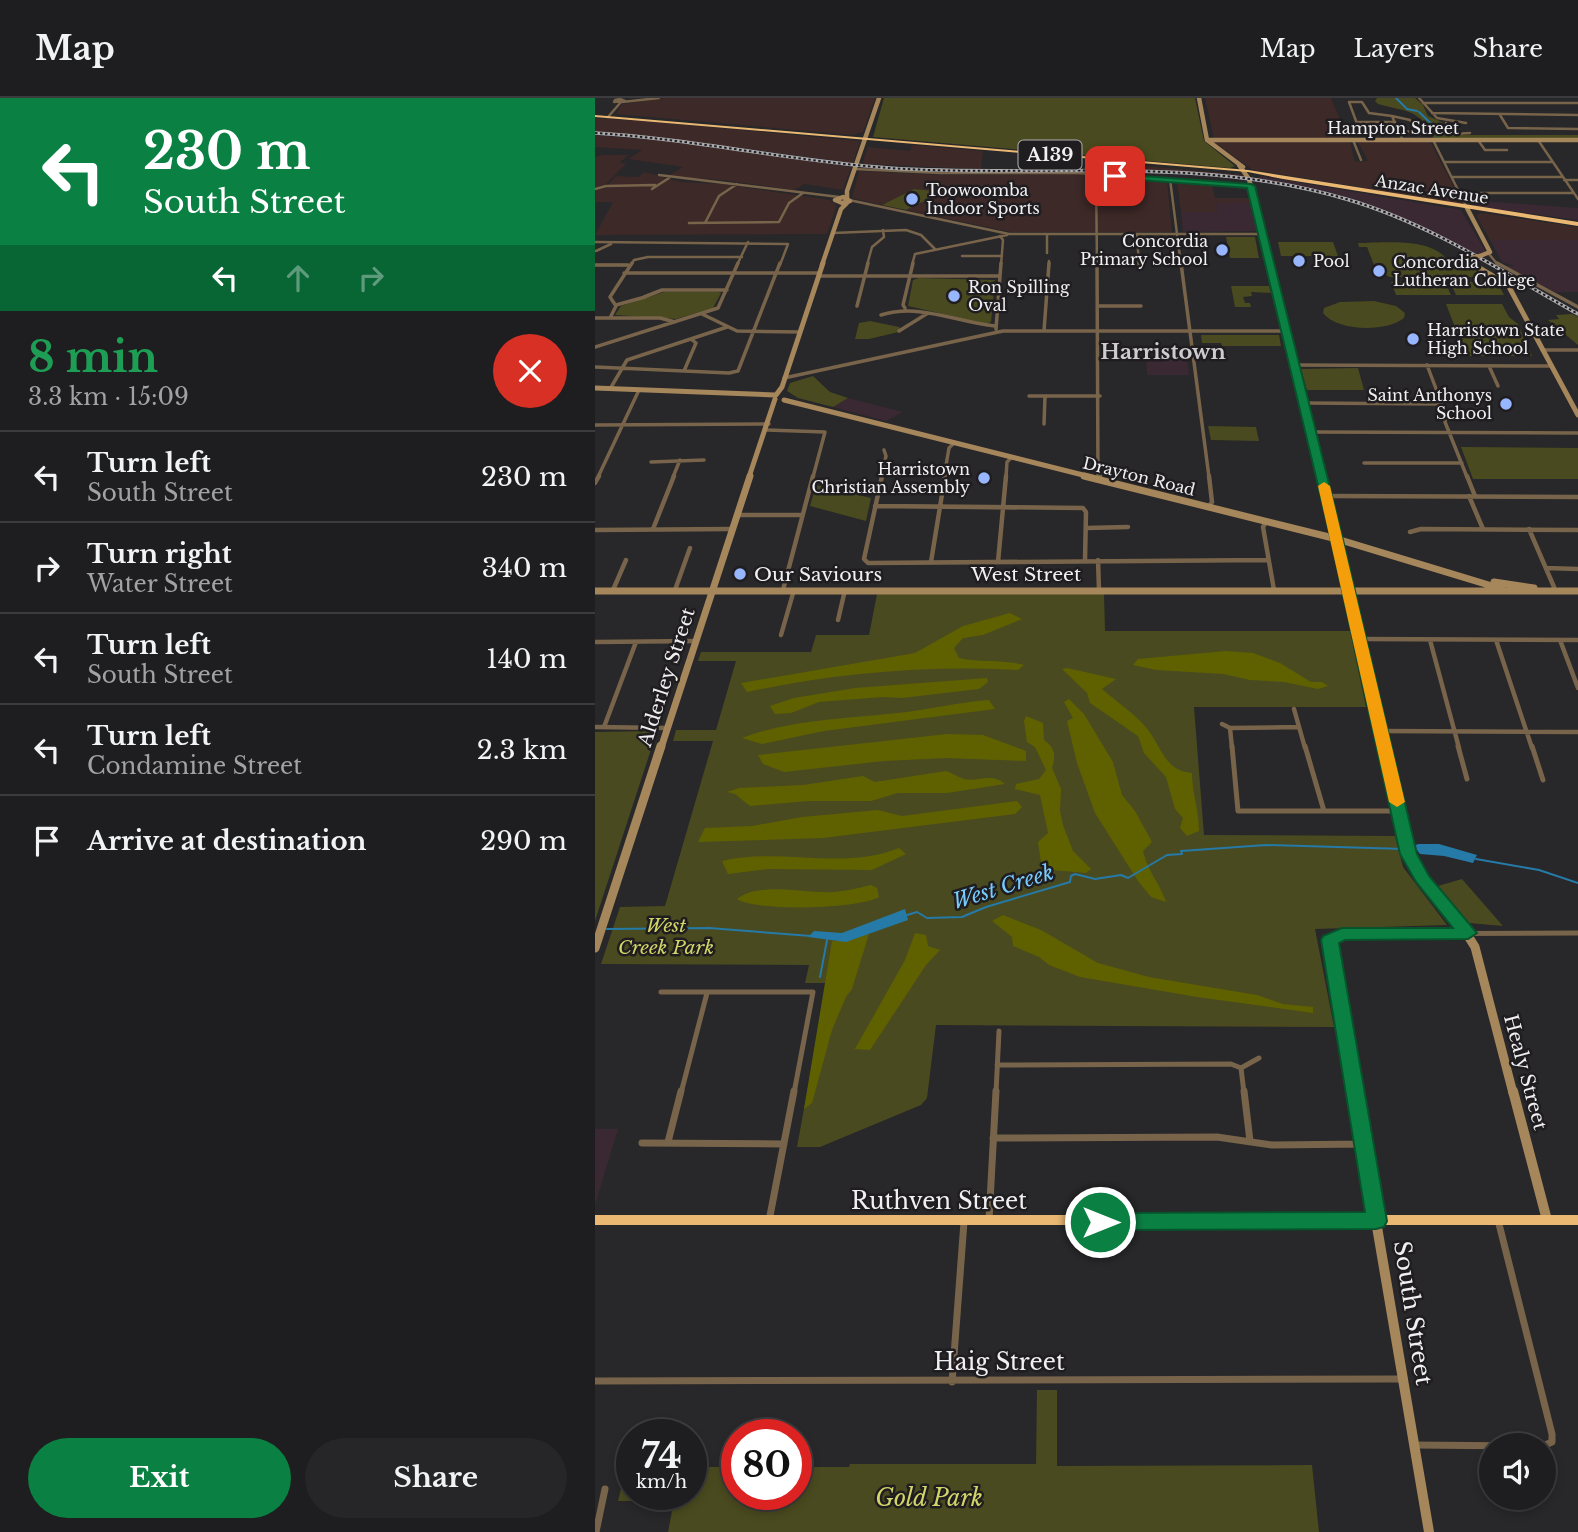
<!DOCTYPE html>
<meta charset="utf-8">
<style>
:root{--surface:#1e1d1f;--page:#262628;--text:#f1f3f6;--muted:#a1a2a4;--line:#3c3b3d;--accent:#0b8043}
body{margin:0;font-family:"Libre Baskerville",serif;background:var(--page);color:var(--text);height:100vh;display:flex;flex-direction:column;font-size:26px;white-space:nowrap}
*{box-sizing:border-box;margin:0}
p{font-size:23px;color:var(--muted)}
.icon{flex:none;width:38px;height:38px;fill:none;stroke:currentColor;stroke-width:2;stroke-linecap:round;stroke-linejoin:round}
.map{position:relative;flex:1;overflow:hidden}
.details{display:flex;flex-direction:column;background:var(--surface);width:595px}
.details>*{flex:none}
.hud{background:#0b8043;color:#fff;overflow:hidden}
.fabs{position:absolute;left:884px;top:1335px;display:grid;gap:14px}
.fabs a{display:grid;place-items:center;width:77px;height:77px;border-radius:50%;background:var(--surface);box-shadow:0 4px 10px #0003,0 0 0 2px var(--line);font-size:35px}
.speed{position:absolute;left:21px;top:1321px;display:flex;gap:14px;font-size:35px;font-weight:700;text-align:center}
.speed>*{display:grid;place-content:center;width:91px;height:91px;border-radius:50%;background:var(--surface);box-shadow:0 4px 10px #0003,0 0 0 2px var(--line);line-height:1}
.speed small{font-size:18px;font-weight:400}
.speed .limit{border:10px solid #d22;background:#fff;color:#111}
.pin{position:absolute;display:grid;place-items:center;width:60px;height:60px;color:#fff;margin:-30px;border-radius:14px;box-shadow:0 4px 10px #0006}
.me{position:absolute;width:77px;margin:-38px;rotate:90deg;stroke-linejoin:round;filter:drop-shadow(0 0 5px #0008)}
.turn{display:flex;align-items:center;gap:24px;height:147px;padding:0 28px;font-size:32px}
.turn .icon{width:91px;height:91px;stroke-width:2.5}
.turn b{display:block;font-size:49px;line-height:60px}
.lanes{display:flex;align-items:center;height:66px;padding:0 28px;background:#0003;justify-content:center;gap:35px;direction:ltr}
.lanes .off{opacity:.35}
.round{display:grid;place-items:center;flex:none;width:74px;height:74px;border-radius:37px;background:var(--page)}
.summary{display:flex;align-items:center;justify-content:space-between;height:119px;padding:0 28px}
h1{font-size:42px;font-weight:700;line-height:52px;color:#1e9e55}
.primary-button{display:flex;gap:14px;margin-top:auto;padding:14px 28px}
.primary-button a{flex:1;height:80px;border-radius:42px;background:var(--accent);color:#fff;font-size:28px;font-weight:700;line-height:80px;text-align:center}
.primary-button a+a{background:var(--page);color:var(--text)}
ul{padding:0;list-style:none}
li{display:flex;align-items:center;gap:21px;height:91px;padding:0 28px;border-top:2px solid var(--line)}
li div{flex:1}
li b{display:block;font-size:26px}
li em{font-style:normal}
header{display:flex;align-items:center;gap:42px;box-sizing:border-box;height:98px;padding:0 35px;background:var(--surface);border-bottom:2px solid var(--line)}
header strong{font-size:33px}
nav{display:flex;gap:38px;margin-inline-start:auto;font-size:24px}
main{display:flex;flex:1;min-height:0}
.map>svg:first-child{display:block}
</style>
<header>
<strong>Map</strong>
<nav><a>Map</a><a>Layers</a><a>Share</a></nav>
</header>
<main>
<section class="details">
<div class="hud">
<div class="turn"><svg class="icon" aria-label="left" viewBox="0 0 24 24"><path d="M17 20v-9H6M10 6l-5 5 5 5"/></svg><div><b>230 m</b>South Street</div></div>
<div class="lanes"><svg class="icon" aria-label="left" viewBox="0 0 24 24"><path d="M17 20v-9H6M10 6l-5 5 5 5"/></svg><svg class="icon off" aria-label="ahead" viewBox="0 0 24 24"><path d="M12 20V5M6 11l6-6 6 6"/></svg><svg class="icon off" aria-label="right" viewBox="0 0 24 24"><path d="M7 20v-9h11M14 6l5 5-5 5"/></svg></div>
</div>
<div class="summary"><div><h1>8 min</h1><p>3.3 km · 15:09</p></div><a class="round" style="background:#d93025;color:#fff"><svg class="icon" aria-label="close" viewBox="0 0 24 24"><path d="M6 6l12 12M18 6L6 18"/></svg></a></div>
<ul>
<li><svg class="icon" aria-label="left" viewBox="0 0 24 24"><path d="M17 20v-9H6M10 6l-5 5 5 5"/></svg><div><b>Turn left</b><p>South Street</p></div><em>230 m</em></li>
<li><svg class="icon" aria-label="right" viewBox="0 0 24 24"><path d="M7 20v-9h11M14 6l5 5-5 5"/></svg><div><b>Turn right</b><p>Water Street</p></div><em>340 m</em></li>
<li><svg class="icon" aria-label="left" viewBox="0 0 24 24"><path d="M17 20v-9H6M10 6l-5 5 5 5"/></svg><div><b>Turn left</b><p>South Street</p></div><em>140 m</em></li>
<li><svg class="icon" aria-label="left" viewBox="0 0 24 24"><path d="M17 20v-9H6M10 6l-5 5 5 5"/></svg><div><b>Turn left</b><p>Condamine Street</p></div><em>2.3 km</em></li>
<li><svg class="icon" aria-label="arrive" viewBox="0 0 24 24"><path d="M6 21V4h12l-3 4 3 4H6"/></svg><div><b>Arrive at destination</b></div><em>290 m</em></li>
</ul>
<div class="primary-button"><a>Exit</a><a>Share</a></div>
</section>
<div class="map">
<svg width="983" height="1434" viewBox="0 0 983 1434">
<rect width="100%" height="100%" fill="#282729"/>
<!-- commercial -->
<path fill="#3a2933" d="M666 78 866 112 891 154 879 156 793 113 744 97 660 81Z
M875 102 983 110V122L880 108Z
M621 105H656L663 133 588 134 586 114H622Z
M895 142H983V194H960L911 168H920L907 164Z
M551 259H592L594 277H552Z
M253 300 308 314 291 323 238 309Z
M0 1031H23L0 1107Z"/>
<!-- industrial -->
<path fill="#3d2928" d="M71 0H280L268 34 258 37 21 16 27 6Z
M610 0H736L753 41H619Z
M0 20 49 23 265 43 258 65 68 40 0 34Z
M0 37 71 43 256 69 248 92 209 86 199 92 127 82 73 78 88 69 33 61 47 52 0 49Z
M619 44H755L760 63 764 64 773 63 763 44H835L868 106 658 72Z
M317 47 388 53 386 71 267 66 273 49 315 53Z
M8 57H34L25 64 31 66 10 87 0 89V59Z
M506 64 649 77 650 79 505 69Z
M264 73 346 77 488 76 506 80 572 82 577 134H416L311 112 346 95 319 91 287 107 257 100Z
M49 74 86 84 127 86 235 102 242 107 232 136 0 137 18 104H0L1 92 10 90 21 78 44 79Z
M585 83 617 86 620 100H655L656 105H621L622 114H586L582 84Z
M887 115 983 129V142H895L881 117Z"/>
<!-- green -->
<path fill="#494a1f" d="M289 0H600L609 43 640 68 635 70 278 39Z
M782 0H820L828 7 833 18 847 24 849 32 856 37H983V41H839C823 10 815 15 783 6L780 3Z
M319 91 348 94 311 112 287 107Z
M631 139H660L664 160H635Z
M683 144H738L743 158H686Z
M763 145C788 145 843 138 855 167H871L893 179H795L781 172 772 149H764Z
M324 180 400 182 396 224 391 226 313 208 318 182Z
M796 184H850L856 197H801Z
M855 184H902L909 197H861Z
M636 188H674L676 195 656 194 657 198 648 199 650 205H655L656 209H640Z
M69 194H124L126 195 118 210 81 221 20 217 26 208Z
M779 203 801 208 810 215 809 220C792 234 743 234 728 215L729 210 745 204Z
M851 206H907L914 219 923 226 937 258H871Z
M977 216 983 219V247L953 222 964 221 961 217Z
M275 223 304 229 308 233 274 241H260L264 225Z
M606 237H684L686 248H627L626 245H607Z
M763 270 769 292H712L706 271Z
M218 278 235 294 253 300 238 309 203 300 192 293 195 285Z
M613 328 661 329 664 343 616 342Z
M866 349 983 350V381H878Z
M221 387 276 400 271 423 215 408Z
M282 496H509L510 533H755L771 609H599L609 737 800 738 808 769 852 827 720 831 739 929 341 927 332 1000 326 1007 225 1049H202L232 885H210L214 867 6 866 25 809 70 808 118 643H78L81 632H121L141 563H103L106 554H216L221 537H274Z
M62 633 0 823V634Z
M867 781 908 828 874 825 843 788Z
M442 1292H462V1368L717 1367 724 1434H73L79 1403H23L31 1369H37V1396H96V1369H142V1396H201V1369H254L255 1366H441Z"/>
<!-- forest -->
<path fill="#5f6100" d="M415 515 427 521 388 537 368 540 359 550 364 560C386 565 407 561 429 567L423 572C331 567 242 575 152 594L146 585 320 555 368 528Z
M631 553 658 555 685 565 716 584H727L733 588 723 591 689 584 655 582 628 576 561 572 538 567 543 561Z
M472 570 521 581 507 591C521 603 537 614 549 627 566 645 568 673 597 675 597 695 604 712 604 733L592 738 585 730 588 720 580 711 571 679 549 655 543 638 495 605 492 595 467 571Z
M392 580 393 584 384 591 307 600 288 599 224 604 196 615 180 616 175 608 199 600 260 590Z
M474 601 489 616 518 664 527 697 540 713 557 744 548 753C552 772 565 786 571 804L556 799 543 783 500 715 482 665 472 623 478 620 469 604Z
M394 602 400 611 229 633 167 646 147 640C197 621 250 621 302 615 333 612 363 604 394 602Z
M431 618 448 625 449 642C460 650 461 657 457 670L466 691 465 713 468 727 478 753 496 771 491 775 447 771 443 744 453 735 445 697 420 691 421 686 444 681 451 672 440 649 432 644 429 623Z
M352 636 388 637 431 653V663L352 660 289 663 189 674 168 666 163 657Z
M351 673C357 675 363 679 369 681 383 684 397 674 410 686L352 695H303L276 703H214L155 708 140 696 132 694 144 690 208 687 268 678 280 684Z
M422 703 427 709 420 716 228 740 103 744 110 730 157 728 207 719 283 712 307 718Z
M304 750 311 756 277 772 174 771 133 776 127 763C183 749 248 773 304 750Z
M276 787 282 790 284 799C263 811 162 814 142 801 165 783 210 796 238 794 251 793 264 790 276 787Z
M408 817 446 832 503 865 554 879 662 897 688 906 718 909V915L602 899 485 879 454 867 444 859 418 848 417 839 397 823Z
M320 835 331 837 333 848 345 852 331 867 275 952 260 951 310 862Z
M274 836 257 891 251 899 237 932 217 1005 209 1011 237 843H251Z"/>
<!-- water -->
<path fill="#257aa7" d="M823 746H844L882 757 878 765 849 758 825 756 819 748Z
M310 811 313 822 251 844 213 839 219 833 247 835Z"/>
<g fill="none" stroke-linecap="round" stroke-linejoin="round">
<!-- stream -->
<path stroke="#257aa7" stroke-width="2" d="M801 0 812 11 822 13
M824 14 846 35 844 38
M881 761 944 772 983 785
M312 817 322 814 332 820 367 819 391 809 475 784 476 778 480 776 500 781 526 777 533 780 572 757 587 756 586 753 671 747 810 751
M12 831 114 830 216 838
M225 879 232 842"/>
<!-- street-far4 -->
<path stroke="#78644a" stroke-width="2.5" d="M824 0 842 20 871 25
M25 1 30 3 19 4 20 2Z
M27 4 64 0
M754 4H767L774 15 797 18 803 32 764 31Z
M828 5H983
M837 15 983 17
M905 17 913 30 983 31
M797 18 815 22 821 33 805 34
M13 19 26 4
M762 24H800
M851 25 852 33 858 36 875 35
M803 32 808 42
M758 42 766 62
M838 42 872 110
M883 42 890 52H912
M943 42 983 101
M849 64H957
M260 71 345 75H483L656 88
M64 77 244 99
M501 77 502 167
M858 79H967
M575 81 586 167
M969 82H983
M0 91 11 88 60 87
M57 91 74 80
M866 95H979
M254 102 414 136H667
M94 125 184 124 194 105 208 95
M110 125 124 98 142 86
M238 135 311 132 326 137 340 151
M452 136V155
M542 136 544 167
M405 138 408 142 406 167
M0 144 193 146 185 167
M1 153 16 146
M894 156 903 167
M367 158H407
M0 167H33
M36 167 39 162 53 159H147
M142 167 153 144
M272 167 277 149 289 139 288 132
M317 167 320 156 412 137
M454 167V163"/>
<!-- street-far3 -->
<path stroke="#78644a" stroke-width="3.5" d="M502 165 503 379
M544 165V169
M586 165 614 379
M902 165 983 209
M0 167H33
M29 175H225
M224 178H405
M49 199 67 192H132
M21 207 50 199
M262 208 273 165
M503 208H546
M310 210 308 207 318 165
M107 216 142 233 205 234
M286 217C325 205 361 224 400 228
M0 220H65L80 224
M15 220 21 208 15 199 37 165
M401 231 406 165
M304 233 333 215
M449 233 454 165
M0 249 123 210 143 165
M947 252H983
M699 267 956 268
M832 267 851 317 850 324 872 379
M894 268 903 288
M0 269 134 275 143 273 185 165
M89 273 101 245 96 241
M189 280 408 233H691
M15 291 32 262 132 229
M434 298H505
M709 305 847 306
M449 326 450 298
M0 327 174 326
M172 332 230 334 218 379
M716 334 983 335
M56 364 109 362
M769 365H867
M3 379 44 292
M78 379 85 362
M286 379 291 358 289 352
M349 379 354 350 359 345
M411 379 412 364 416 360"/>
<!-- street-far2 -->
<path stroke="#78644a" stroke-width="4.5" d="M287 378 269 461 273 465 673 462
M872 378 880 398
M501 382 505 378
M0 385 4 378
M731 398 983 399
M874 398 888 431
M280 408 488 410 491 414 490 462
M613 410 617 404 614 378
M143 417H207
M671 424 668 429 679 492
M491 430 533 429
M58 431 79 378
M934 431 959 489
M0 432 138 431
M815 434 826 431 983 432
M503 462 504 492
M336 464 350 378
M403 464 411 378
M951 470 983 471
M18 492 31 462
M80 492 95 450
M188 492 218 378
M243 522 250 492
M186 537 199 492
M765 541 983 542
M835 542 864 650
M901 542 937 650
M965 542 983 590
M0 544 101 543
M699 611 710 650
M627 626 635 630 704 629
M0 629 72 630
M9 629 41 544
M635 630 637 650
M786 633 983 634"/>
<!-- street-far1 -->
<path stroke="#78644a" stroke-width="5" d="M637 648 643 713H804
M710 648 729 713
M863 648 872 681
M937 648 948 682
M66 894H218L199 995
M402 967 636 966 646 970 664 960
M646 970 649 995
M86 995 112 895
M401 995 404 933
M760 995 734 842 752 836 983 835"/>
<!-- street -->
<path stroke="#78644a" stroke-width="7" d="M649 993 655 1043
M759 993 781 1123
M398 1040 622 1039 677 1047 769 1046
M73 1044 86 993
M47 1045 189 1046
M394 1122 401 993
M903 1122 957 1336V1344L948 1348
M174 1123 199 993
M0 1283 808 1281
M357 1284 369 1124
M820 1347 929 1348
M1 1434 10 1391"/>
<!-- secondary-far4 -->
<path stroke="#a6865b" stroke-width="4.5" d="M604 0 612 42 648 69
M612 42H983
M644 67 654 81 675 167
M248 99 255 103 247 105 240 102Z
M252 101V93L284 0
M872 110 895 154 885 158
M875 160 872 163 879 167
M227 167 246 111 252 105"/>
<!-- secondary-far3 -->
<path stroke="#a6865b" stroke-width="5" d="M675 165 727 379
M876 165 913 187 983 317
M0 290 180 297
M181 297 187 289 228 165
M189 302 496 379
M154 379 180 301"/>
<!-- secondary-far2 -->
<path stroke="#a6865b" stroke-width="7" d="M489 378 742 441 907 491
M726 378 790 650
M899 484 939 490
M0 493H983
M66 650 155 378"/>
<!-- secondary-far1 -->
<path stroke="#a6865b" stroke-width="9" d="M789 648 819 769 865 825 880 849 918 995
M0 850 66 648"/>
<!-- secondary -->
<path stroke="#a6865b" stroke-width="10" d="M918 993 952 1122
M781 1123 834 1434"/>
<!-- highway -->
<path fill="#eab872" fill-rule="evenodd" d="M0 17 653 72 983 124V128L688 81 653 74 0 19Z
M0 1117H983V1127H0Z"/>
<defs>
<path id="rail" d="M0 35C99 41 195 63 294 70 446 80 603 57 751 101 834 125 908 174 983 216"/>
</defs>
<!-- rail casing -->
<use href="#rail" stroke="#acabad" stroke-width="3.5"/>
<!-- rail -->
<use href="#rail" stroke="#1f1d20" stroke-width="2" stroke-dasharray="2.5" stroke-linecap="butt"/>
<!-- secondary-bridge -->
<path stroke="#a6865b" stroke-width="4.5" d="M875 160 885 158"/>
</g>
<!-- route -->
<path fill="#0b8043" stroke="#07532c" stroke-width="2" d="M520 76 656 86 660 88 748 442 822 756 834 778 882 835 873 841 750 842 744 845 792 1123 789 1129 781 1131 505 1132 497 1130 494 1124 497 1118 505 1115 770 1114 726 842 728 838 747 830H858L821 784 805 756 736 442 652 90 517 80Z"/>
<!-- slow -->
<path fill="#f59e0b" d="M729 384 735 388 810 704 802 709 794 704 723 388Z"/>
<!-- markers -->
<g fill="#97b6fd" stroke="#1f1d20" stroke-width="2.5">
<circle cx="317" cy="101" r="7"/>
<circle cx="627" cy="152" r="7"/>
<circle cx="704" cy="163" r="7"/>
<circle cx="784" cy="173" r="7"/>
<circle cx="359" cy="198" r="7"/>
<circle cx="818" cy="241" r="7"/>
<circle cx="911" cy="306" r="7"/>
<circle cx="389" cy="380" r="7"/>
<circle cx="145" cy="476" r="7"/>
</g>
<g text-anchor="middle" stroke-width="5" stroke-linejoin="round" paint-order="stroke">
<!-- far-street labels -->
<g font-size="16" fill="#f0eff1" stroke="#1f1d20">
<text x="798" y="36">Hampton Street</text>
<text transform="translate(837 91) rotate(9)" y="6">Anzac Avenue</text>
<text transform="translate(544 378) rotate(14)" y="6">Drayton Road</text>
</g>
<!-- far-poi labels -->
<g font-size="16" fill="#f0eff1" stroke="#1f1d20" text-anchor="start">
<text x="331" y="98">Toowoomba<tspan x="331" dy="18">Indoor Sports</tspan></text>
<text x="613" y="149" text-anchor="end">Concordia<tspan x="613" dy="18">Primary School</tspan></text>
<text x="718" y="169">Pool</text>
<text x="798" y="170">Concordia<tspan x="798" dy="18">Lutheran College</tspan></text>
<text x="373" y="195">Ron Spilling<tspan x="373" dy="18">Oval</tspan></text>
<text x="832" y="238">Harristown State<tspan x="832" dy="18">High School</tspan></text>
<text x="897" y="303" text-anchor="end">Saint Anthonys<tspan x="897" dy="18">School</tspan></text>
<text x="375" y="377" text-anchor="end">Harristown<tspan x="375" dy="18">Christian Assembly</tspan></text>
</g>
<!-- shield labels -->
<rect fill="#1f1d20" stroke="#b1b0b2" stroke-width="2" x="423.5" y="42.5" width="63" height="29" rx="5"/>
<g font-size="18" font-weight="bold" fill="#f0eff1">
<text x="455" y="63">A139</text>
</g>
<!-- poi labels -->
<g font-size="19" fill="#f0eff1" stroke="#1f1d20" text-anchor="start">
<text x="159" y="483">Our Saviours</text>
</g>
<!-- street labels -->
<g font-size="19" fill="#f0eff1" stroke="#1f1d20">
<text x="431" y="483">West Street</text>
<text transform="translate(71 579) rotate(-72)" y="7">Alderley Street</text>
<text transform="translate(931 974) rotate(75)" y="7">Healy Street</text>
</g>
<!-- park labels -->
<g font-size="19" font-style="italic" fill="#d3d667" stroke="#1f1d20">
<text x="71" y="834">West<tspan x="71" dy="22">Creek Park</tspan></text>
</g>
<!-- far-district labels -->
<g font-size="21" font-weight="bold" fill="#cfccd0" stroke="#1f1d20">
<text x="568" y="261">Harristown</text>
</g>
<!-- water labels -->
<g font-size="21" font-style="italic" fill="#79ccfe" stroke="#1f1d20">
<text transform="translate(408 789) rotate(-17)" y="7">West Creek</text>
</g>
<!-- near-street labels -->
<g font-size="23" fill="#f0eff1" stroke="#1f1d20">
<text x="344" y="1111">Ruthven Street</text>
<text transform="translate(818 1215) rotate(81)" y="8">South Street</text>
<text x="404" y="1272">Haig Street</text>
</g>
<!-- near-park labels -->
<g font-size="23" font-style="italic" fill="#d3d667" stroke="#1f1d20">
<text x="334" y="1408">Gold Park</text>
</g>
</g>
</svg>
<div class="fabs">
<a><svg class="icon" aria-label="sound" viewBox="0 0 24 24"><path d="M4 9h4l5-4v14l-5-4H4zM17 9q2 3 0 6"/></svg></a>
</div>
<div class="speed"><div>74<small>km/h</small></div><div class="limit">80</div></div>
<div class="pin" style="left:520px;top:78px;background:#d93025"><svg class="icon" aria-label="arrive" viewBox="0 0 24 24"><path d="M6 21V4h12l-3 4 3 4H6"/></svg></div>
<svg class="me" style="left:505px;top:1124px" viewBox="-20 -20 40 40"><circle r="17" fill="#0b8043" stroke="#fff" stroke-width="3"/><path d="M0-11L8 9 0 5-8 9z" fill="#fff"/></svg>
</div>
</main>
